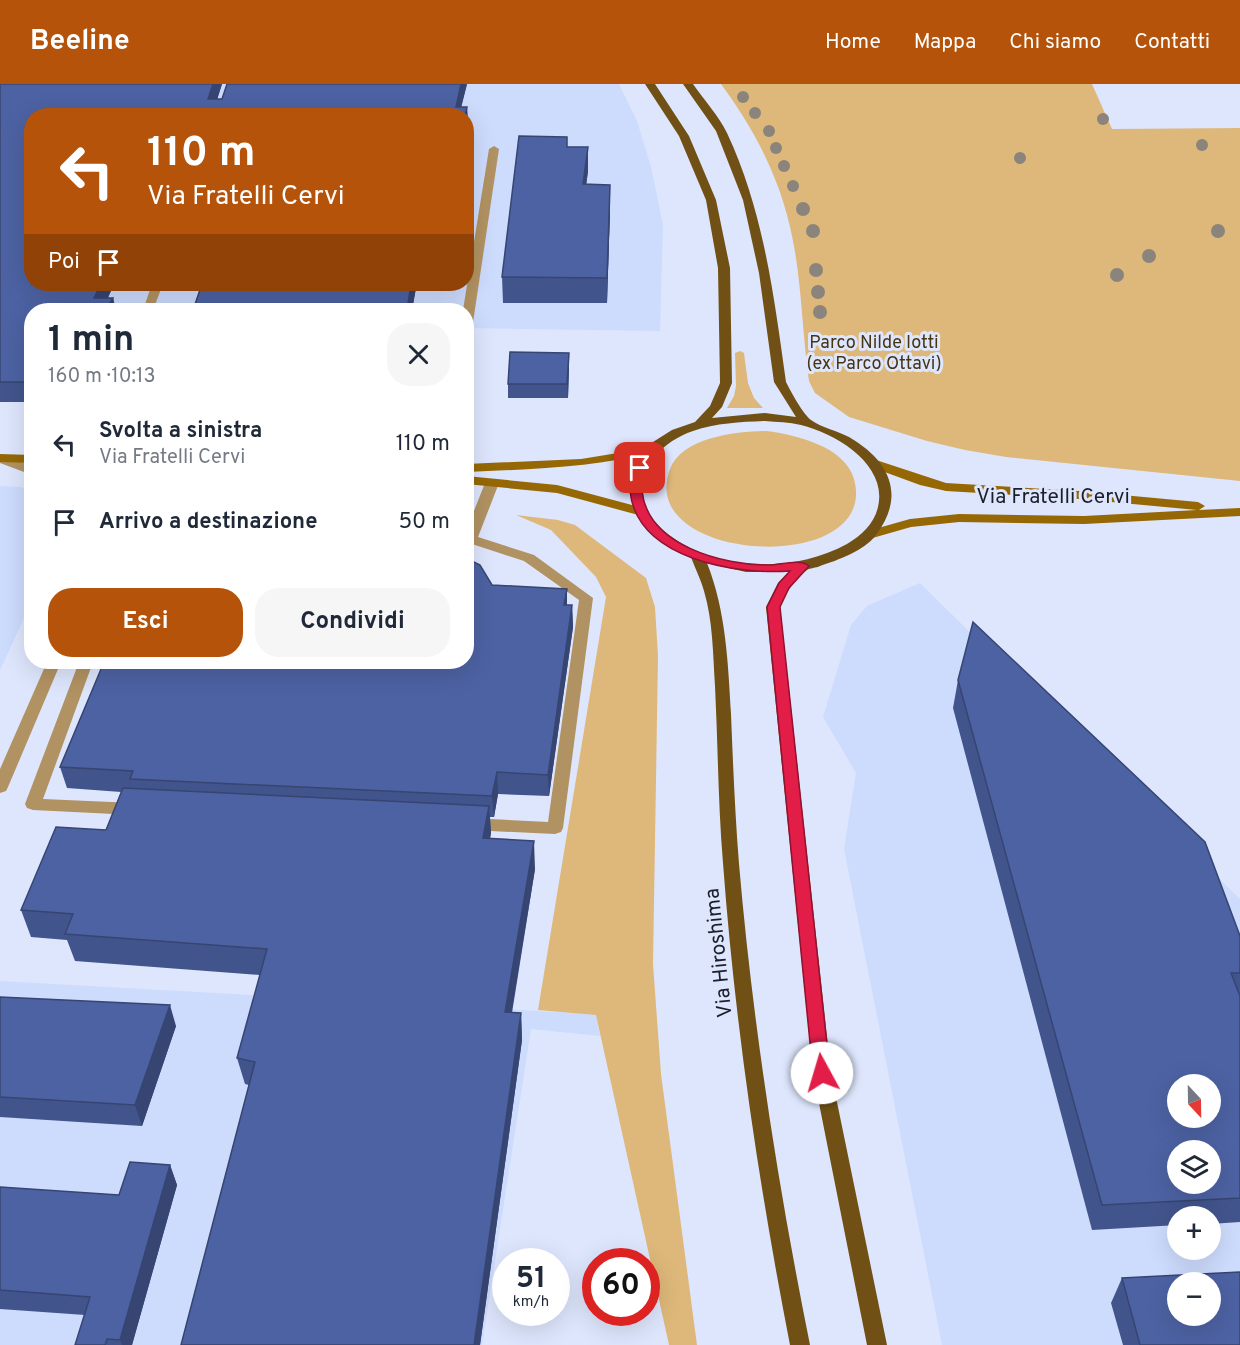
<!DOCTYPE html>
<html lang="it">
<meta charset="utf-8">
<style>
:root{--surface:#fff;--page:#f6f6f7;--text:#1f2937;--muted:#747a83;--accent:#b45309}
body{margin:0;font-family:Overpass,sans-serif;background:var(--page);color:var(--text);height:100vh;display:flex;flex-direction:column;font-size:22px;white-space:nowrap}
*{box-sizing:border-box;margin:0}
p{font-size:20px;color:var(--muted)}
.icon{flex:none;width:33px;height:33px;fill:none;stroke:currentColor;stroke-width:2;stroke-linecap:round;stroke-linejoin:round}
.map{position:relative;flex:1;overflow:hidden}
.sheet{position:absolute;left:24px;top:219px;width:450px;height:366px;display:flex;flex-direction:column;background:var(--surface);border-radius:24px;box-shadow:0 6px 24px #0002}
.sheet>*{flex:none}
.guide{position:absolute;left:24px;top:24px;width:450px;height:183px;border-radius:24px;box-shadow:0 6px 24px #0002;background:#b45309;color:#fff;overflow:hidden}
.needle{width:39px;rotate:158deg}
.controls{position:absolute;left:1167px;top:990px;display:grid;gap:12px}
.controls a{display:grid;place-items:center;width:54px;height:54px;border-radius:50%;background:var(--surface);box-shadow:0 6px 24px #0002;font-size:30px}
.speed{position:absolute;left:492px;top:1164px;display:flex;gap:12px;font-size:30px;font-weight:700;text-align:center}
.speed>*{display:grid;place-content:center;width:78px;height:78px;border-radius:50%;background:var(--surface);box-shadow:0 6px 24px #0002;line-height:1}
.speed small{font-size:15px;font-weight:400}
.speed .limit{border:9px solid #d22;background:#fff;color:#111}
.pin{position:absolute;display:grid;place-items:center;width:51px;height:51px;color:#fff;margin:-26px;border-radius:12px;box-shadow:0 3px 9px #0006}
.me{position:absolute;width:66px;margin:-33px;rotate:354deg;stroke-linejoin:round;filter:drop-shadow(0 0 4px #0008)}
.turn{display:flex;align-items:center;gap:21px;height:126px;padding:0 24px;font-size:27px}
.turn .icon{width:78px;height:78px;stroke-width:2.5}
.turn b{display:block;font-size:42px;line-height:51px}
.then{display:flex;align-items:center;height:57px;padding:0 24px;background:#0003;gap:12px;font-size:22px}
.round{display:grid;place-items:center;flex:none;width:63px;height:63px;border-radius:24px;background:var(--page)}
.overview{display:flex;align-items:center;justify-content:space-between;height:102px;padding:0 24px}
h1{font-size:36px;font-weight:700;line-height:45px}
.button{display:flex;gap:12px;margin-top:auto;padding:12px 24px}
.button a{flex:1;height:69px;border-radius:24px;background:var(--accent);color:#fff;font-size:24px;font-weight:700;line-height:69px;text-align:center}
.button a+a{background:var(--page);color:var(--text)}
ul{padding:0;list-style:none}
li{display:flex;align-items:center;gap:18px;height:78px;padding:0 24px}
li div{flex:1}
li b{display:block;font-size:22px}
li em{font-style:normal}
header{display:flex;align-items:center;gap:36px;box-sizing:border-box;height:84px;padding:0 30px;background:var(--accent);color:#fff}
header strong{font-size:28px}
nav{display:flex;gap:33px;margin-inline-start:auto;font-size:21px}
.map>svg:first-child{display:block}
</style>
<header>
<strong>Beeline</strong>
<nav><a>Home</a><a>Mappa</a><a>Chi siamo</a><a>Contatti</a></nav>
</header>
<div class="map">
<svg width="1240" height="1261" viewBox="0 0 1240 1261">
<rect width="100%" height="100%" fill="#dee6fd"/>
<!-- built -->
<path fill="#cddbfd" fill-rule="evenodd" d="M0 0H619L637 37 651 83 663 141 660 247 467 244 466 226H148V223L0 221ZM32 32H466V200H32Z
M0 402 21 403 31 408V519L0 586Z
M920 499 1240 815V1261H942L844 765 856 689 823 633 851 541 867 522ZM1178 1000H1210V1034H1178ZM1178 1066H1210V1100H1178ZM1178 1132H1210V1166H1178ZM1178 1198H1210V1232H1178Z
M0 897 596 930 600 952 531 945 482 1261H0Z"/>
<!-- green -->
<path fill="#deb87a" d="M721 0H1092L1112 45 1240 44V397L1006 373 965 366 927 357 849 333 815 309 809 297C802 249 802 199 792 152 781 96 755 46 721 0Z
M740 267 744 269 748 299 754 314 763 324H727L734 312 736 302 735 269Z
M767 347C795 351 845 362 854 395 881 493 634 480 670 385 682 353 738 347 767 347Z
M516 431 558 436 575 441 646 494 655 523 658 572 653 880 661 990 697 1261H669L596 931 538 926 606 513 596 493 551 446Z"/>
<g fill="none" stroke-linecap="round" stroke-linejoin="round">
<!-- service -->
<path fill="#b19262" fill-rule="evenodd" d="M492 395 499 399 478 453 534 471 593 514 563 744 561 748 555 750 470 746 464 744 462 740 464 736 470 734 548 738 579 516 524 477 466 458V447L485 399Z
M79 578H93L43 715 134 719 140 721 142 725 140 729 134 731 33 726 27 724 25 720Z"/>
<!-- minor -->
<path fill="#b19262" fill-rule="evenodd" d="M494 62 499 65 472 245 466 248V226H463L489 65Z
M152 200H163L153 226H143Z
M0 370 32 382V391L0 379Z
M47 578H61L8 703 6 707 0 709V685Z"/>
<!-- secondary -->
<path fill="#956805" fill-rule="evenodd" d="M654 360 660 364 658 367C595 384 532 385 466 388V380L581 375 624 368Z
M0 370 32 371V379L0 378Z
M876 376 946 399 1079 407 1198 418 1205 422 1199 426 1240 424V432L1084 440 959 438 911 443 869 455 862 451 864 448 910 435 959 430 1084 432 1197 426 1079 415 946 407 920 401 871 383 870 380 871 377Z
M466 392 557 401 647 425 649 428 642 432 557 409 466 400Z"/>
<!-- primary -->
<path fill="#705015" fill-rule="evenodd" d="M645 0H655L689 52 716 116 730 184 732 299 722 323 712 334 765 329 796 333 774 298 759 189 743 116 716 47 683 0H693C704 16 719 32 727 49 764 128 774 213 786 298 791 308 803 330 811 336 822 344 838 347 849 353 890 377 906 411 876 451 864 467 838 476 820 482 816 484 810 484 807 486 794 495 786 509 780 523L831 989 887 1261H867L813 989 766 523 778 499 789 488H746L707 479C726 527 728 578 731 630 733 680 735 730 739 780 753 942 778 1102 810 1261H790C759 1102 735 941 723 779 718 720 718 661 715 602 713 571 713 537 704 507 701 496 695 484 691 473L659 456 645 442 634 423 630 407 631 390 638 374 653 358 672 346 695 338 710 322 720 299 718 184 706 116 679 52ZM765 337C777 338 789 338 801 341 837 350 888 381 878 423 874 440 862 451 847 460 794 489 719 488 669 451 622 416 643 364 693 347 716 339 741 338 765 337Z"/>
</g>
<!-- trees -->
<g fill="#8a847c">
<circle cx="743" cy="13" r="6"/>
<circle cx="755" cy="29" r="6"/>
<circle cx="1103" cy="35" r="6"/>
<circle cx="769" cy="47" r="6"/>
<circle cx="1202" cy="61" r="6"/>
<circle cx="776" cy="64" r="6"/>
<circle cx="1020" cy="74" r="6"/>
<circle cx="784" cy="82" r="6"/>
<circle cx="793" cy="102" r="6"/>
<circle cx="803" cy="125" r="7"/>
<circle cx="813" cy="147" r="7"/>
<circle cx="1218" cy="147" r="7"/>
<circle cx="1149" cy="172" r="7"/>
<circle cx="816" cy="186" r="7"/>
<circle cx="1117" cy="191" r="7"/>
<circle cx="818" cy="208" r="7"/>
<circle cx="820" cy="228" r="7"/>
</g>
<!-- wall -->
<path fill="#42548c" d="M0 0H222L217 15H222L227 0H467L461 23H467L468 41 466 48V32H32V200H114L108 214H113L116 226H32V318H0Z
M568 63 588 87 586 101 610 126 607 219H503L502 193Z
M186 200H420L419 204H416L412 226H193L202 201H186Z
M569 283 568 314H508V300Z
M466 463 467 475 492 501 567 505V521H572L573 543 549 712 498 710 494 733H490L491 749 490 754 535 785 512 929H521L522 956 480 1261H181L249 1001 245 1000 237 974 260 891 75 877 67 856 31 853 21 826 106 746 121 708 67 704 60 683 466 578Z
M958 596 1240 852V1138L1210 1140V1132H1178V1141L1092 1146 953 624Z
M0 913 176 942 142 1042 0 1033Z
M170 1081 177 1101 132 1261H75L85 1231 0 1225V1103L119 1111Z
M1122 1194 1240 1261H1123L1111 1219Z"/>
<!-- shaded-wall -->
<path fill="#364572" d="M213 0H222L212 32 208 15Z
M461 0H467L459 32 456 23Z
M467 23 468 41 466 48V32H465Z
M588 63V87L583 125V100Z
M610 101V126L607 219V194Z
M101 200H114L102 226 94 214Z
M411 200H415L416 204 412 226H407Z
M113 214 116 226H106Z
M569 269V283L568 314 567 300Z
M567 505V526L564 521Z
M572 521 573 543 549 712 548 691Z
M497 688 498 710 494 733 492 712Z
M489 722 491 749 485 781 483 754Z
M534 757 535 785 507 955 505 928Z
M170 921 176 942 142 1042 135 1021Z
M521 929 522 956 480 1261H474Z
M170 1081 177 1101 132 1261H122L120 1256Z"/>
<!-- building -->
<path fill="#4d62a3" stroke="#364572" stroke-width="1.5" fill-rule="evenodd" d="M0 0H213L208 15H222L227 0H461L456 23H467L465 32H32V200H101L94 214H113L106 226H32V298H0Z
M519 52 567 53V63H588L583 100 610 101 607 194 502 193Z
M202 200H411L407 226H193Z
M510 268 569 269 567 300H508Z
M466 474 480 481 492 501 567 505 564 521H572L548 691 497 688 492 712 130 695 133 687 60 683 104 578H466Z
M973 538 1205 758 1240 852V889H1231L1240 912V1114L1102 1121 958 596ZM1178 1000H1210V1034H1178ZM1178 1066H1210V1100H1178Z
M123 704 489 722 483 754 534 757 505 928 521 929 474 1261H181L255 978 237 974 267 865 65 850 73 830 21 826 56 743 106 746Z
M0 913 170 921 135 1021 0 1013Z
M130 1078 170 1081 120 1256 107 1255 105 1261H75L90 1213 0 1206V1103L119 1111Z
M1240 1188V1261H1140L1122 1194ZM1178 1198H1210V1232H1178Z"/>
<!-- route -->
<path fill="#e11d48" stroke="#92132f" stroke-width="1.5" d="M640 380 645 384C644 391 641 400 642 407 648 462 723 481 769 481 780 481 801 474 809 482L789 504 780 523 830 989 827 994 822 996 816 994 813 989 767 523 779 499 790 487C736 491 637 475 630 407 629 400 632 391 634 384Z"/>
<g text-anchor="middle" stroke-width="6" stroke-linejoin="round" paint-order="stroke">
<!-- far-park labels -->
<g font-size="18" fill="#463413" stroke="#dee6fd">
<text x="874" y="264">Parco Nilde Iotti<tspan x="874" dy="21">(ex Parco Ottavi)</tspan></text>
</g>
<!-- street labels -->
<g font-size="21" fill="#1b1f29" stroke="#dee6fd">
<text x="1053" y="419">Via Fratelli Cervi</text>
<text transform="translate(718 869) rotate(-96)" y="7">Via Hiroshima</text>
</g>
</g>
</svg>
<div class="controls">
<a><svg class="needle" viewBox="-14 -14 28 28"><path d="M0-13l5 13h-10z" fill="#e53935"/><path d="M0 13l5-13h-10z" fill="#747a83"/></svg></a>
<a><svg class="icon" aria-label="layers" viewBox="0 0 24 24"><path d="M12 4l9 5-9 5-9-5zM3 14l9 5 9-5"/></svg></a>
<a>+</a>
<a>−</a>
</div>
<div class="speed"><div>51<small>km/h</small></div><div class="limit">60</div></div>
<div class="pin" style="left:640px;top:384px;background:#d93025"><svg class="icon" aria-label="arrive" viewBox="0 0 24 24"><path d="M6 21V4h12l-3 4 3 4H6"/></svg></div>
<svg class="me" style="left:822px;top:989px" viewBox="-20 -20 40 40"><circle r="19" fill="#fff"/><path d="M0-13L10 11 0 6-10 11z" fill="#e11d48"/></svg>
<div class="guide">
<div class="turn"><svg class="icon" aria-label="left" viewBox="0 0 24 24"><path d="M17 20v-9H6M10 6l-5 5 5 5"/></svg><div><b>110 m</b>Via Fratelli Cervi</div></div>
<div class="then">Poi<svg class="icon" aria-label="arrive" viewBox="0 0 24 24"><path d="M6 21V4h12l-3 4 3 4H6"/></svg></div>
</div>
<section class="sheet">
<div class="overview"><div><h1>1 min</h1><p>160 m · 10:13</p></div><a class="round"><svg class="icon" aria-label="close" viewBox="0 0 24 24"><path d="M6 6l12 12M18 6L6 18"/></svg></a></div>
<ul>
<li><svg class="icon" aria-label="left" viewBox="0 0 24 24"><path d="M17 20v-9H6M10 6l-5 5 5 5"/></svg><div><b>Svolta a sinistra</b><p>Via Fratelli Cervi</p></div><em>110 m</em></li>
<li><svg class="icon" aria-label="arrive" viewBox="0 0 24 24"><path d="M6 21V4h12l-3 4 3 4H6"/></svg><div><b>Arrivo a destinazione</b></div><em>50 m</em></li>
</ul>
<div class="button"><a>Esci</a><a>Condividi</a></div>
</section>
</div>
